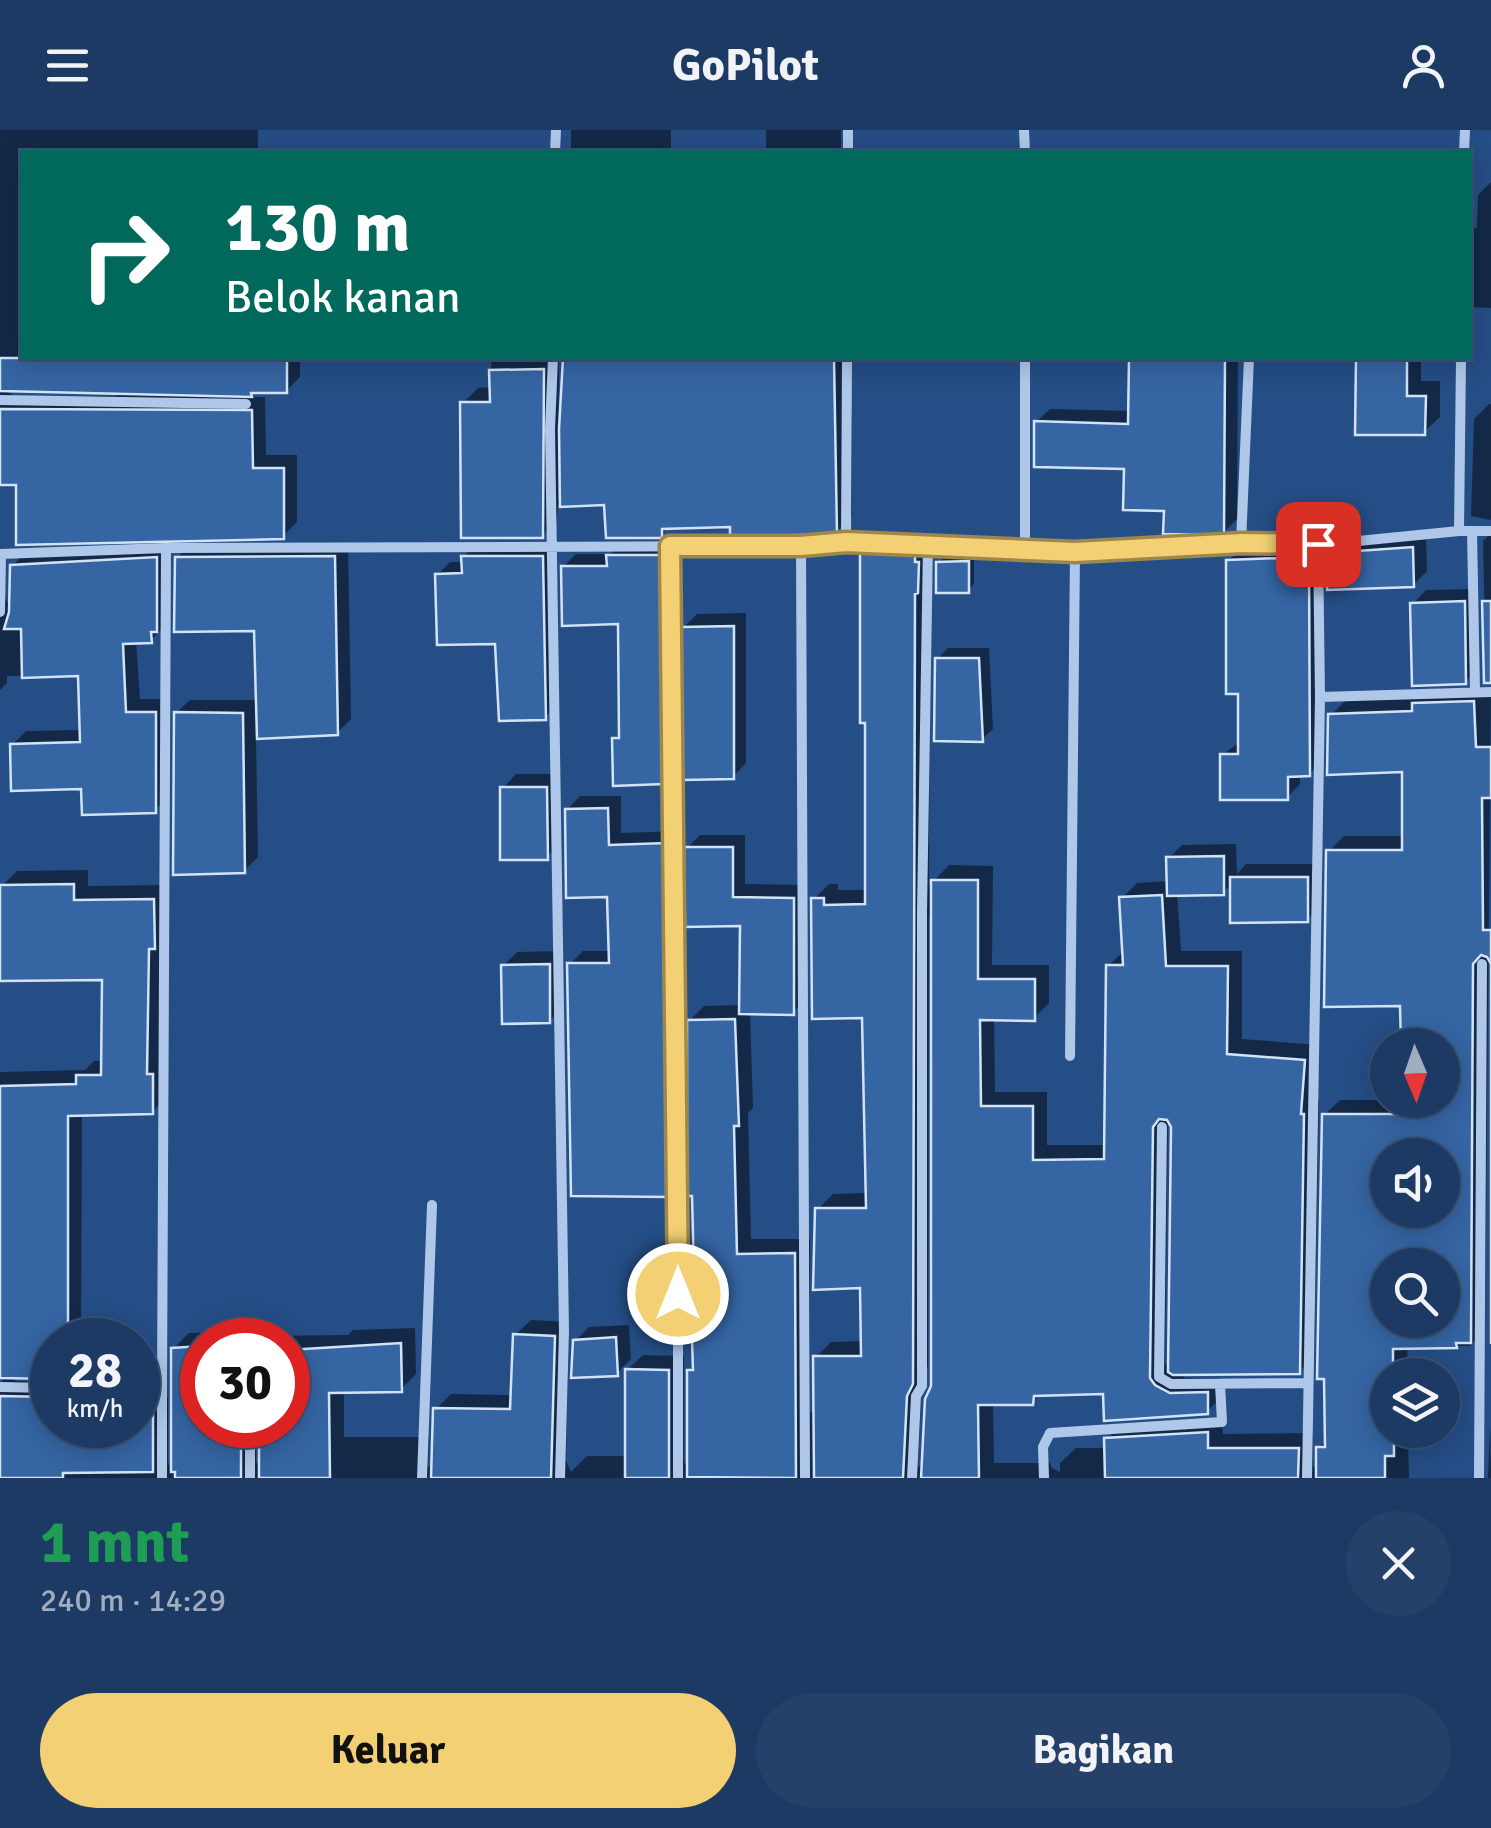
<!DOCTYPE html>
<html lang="id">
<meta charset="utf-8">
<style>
:root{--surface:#1c3a64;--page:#25416a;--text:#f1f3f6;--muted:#a0adbf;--line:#3a5478;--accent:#f3d073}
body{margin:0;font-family:Signika,sans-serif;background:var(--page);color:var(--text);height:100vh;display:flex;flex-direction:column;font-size:38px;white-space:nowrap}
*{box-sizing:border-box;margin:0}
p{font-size:32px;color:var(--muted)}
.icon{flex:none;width:55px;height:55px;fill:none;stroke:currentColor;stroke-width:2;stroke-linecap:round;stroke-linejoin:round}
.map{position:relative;height:1348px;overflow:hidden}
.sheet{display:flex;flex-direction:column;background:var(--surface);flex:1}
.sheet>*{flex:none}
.top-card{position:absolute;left:20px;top:20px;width:1452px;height:210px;border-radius:0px;box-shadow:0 5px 25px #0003,0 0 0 2px var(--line);background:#00695c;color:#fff;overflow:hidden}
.needle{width:65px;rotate:178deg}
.controls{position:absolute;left:1370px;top:898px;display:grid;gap:20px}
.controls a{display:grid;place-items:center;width:90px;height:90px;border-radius:50%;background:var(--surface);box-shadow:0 5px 25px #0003,0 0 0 2px var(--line);font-size:50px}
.speed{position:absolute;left:30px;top:1188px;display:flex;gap:20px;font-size:50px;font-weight:700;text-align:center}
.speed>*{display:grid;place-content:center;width:130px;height:130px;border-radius:50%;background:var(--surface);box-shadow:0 5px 25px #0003,0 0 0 2px var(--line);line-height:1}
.speed small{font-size:25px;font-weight:400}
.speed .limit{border:15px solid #d22;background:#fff;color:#111}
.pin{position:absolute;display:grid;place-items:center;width:85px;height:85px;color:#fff;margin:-42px;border-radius:20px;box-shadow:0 5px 15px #0006}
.me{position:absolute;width:110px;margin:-55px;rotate:0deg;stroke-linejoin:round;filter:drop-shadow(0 0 8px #0008)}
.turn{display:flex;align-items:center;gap:35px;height:210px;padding:0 40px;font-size:45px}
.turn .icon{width:130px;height:130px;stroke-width:2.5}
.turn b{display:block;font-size:70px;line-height:85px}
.round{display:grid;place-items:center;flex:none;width:105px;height:105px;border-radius:52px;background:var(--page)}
.headline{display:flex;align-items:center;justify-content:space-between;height:170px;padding:0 40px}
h1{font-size:60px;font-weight:800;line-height:75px;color:#1e9e55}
.primary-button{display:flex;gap:20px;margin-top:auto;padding:20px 40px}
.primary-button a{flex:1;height:115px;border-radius:60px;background:var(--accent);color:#111;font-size:40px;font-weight:800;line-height:115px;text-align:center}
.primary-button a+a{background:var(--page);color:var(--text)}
header{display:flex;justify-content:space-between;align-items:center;height:130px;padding:0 40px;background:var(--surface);font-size:45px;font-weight:800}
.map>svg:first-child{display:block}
</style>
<header><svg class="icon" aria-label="menu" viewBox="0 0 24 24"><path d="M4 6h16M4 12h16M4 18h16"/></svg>GoPilot<svg class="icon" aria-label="person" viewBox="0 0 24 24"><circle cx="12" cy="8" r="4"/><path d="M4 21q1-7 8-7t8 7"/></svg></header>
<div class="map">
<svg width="1491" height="1348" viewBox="0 0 1491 1348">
<rect width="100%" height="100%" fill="#254e86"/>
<!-- shadow -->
<path fill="#0007" fill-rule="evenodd" d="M0 0H258V22H22V228H300V247L286 261 255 260 248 267H265L266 325H297V392L283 406 18 353H0ZM2 259 117 262V266H15Z
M571 0H671V22H571Z
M766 0H841V17L836 22H766Z
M1491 52V178L1470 177V98H1477L1478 65Z
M491 228H559L558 368H563L564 228H849L848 284H852V386L836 402 733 395 670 396 661 405 607 372 558 374 557 390 542 406 463 273 478 258 492 257Z
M1131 228H1238L1237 389 1223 403 1166 378 1126 337 1036 292 1050 279 1131 281Z
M1357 228H1421V251H1440V287L1424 302H1358Z
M1489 274H1491V390L1471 386 1474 289Z
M1491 403V552L1486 551 1483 411Z
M1426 405 1427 441 1413 455 1331 424 1346 410Z
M878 407 930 409V418H933V446L930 449 929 756 949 735 993 736 992 835H1049V873L1034 888H994L995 962H1047V1015H1107L1108 836 1125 820 1122 768 1137 753 1169 751V728L1182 715 1236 714 1237 744 1246 734H1321L1320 776 1306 790 1233 753 1223 762 1177 763 1181 821H1242V909L1319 915 1315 970H1319L1314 1226 1299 1242 1176 1243 1186 1248H1222V1266L1207 1282 1106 1261 1042 1263 1032 1273 993 1272 994 1333H1050L1052 1338 1060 1342V1333L1076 1318H1107V1309L1122 1294 1222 1288 1223 1304 1313 1303V1336L1318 1341 1319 1318 1327 1310 1324 985 1340 970H1442V915H1403L1402 874 1329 721 1344 706H1405L1404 639 1331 585 1346 570 1422 567 1430 559 1491 557 1485 1200 1470 1216H1407L1408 1245H1388V1300H1408L1409 1348H0V1253L7 1246H0V942L85 940 94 931H104L105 848 2 756 17 741 88 740V756L169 755V801L163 808 168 967 152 982 82 983 81 1210H52V1247L10 1246 16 1251 52 1252V1295H138V1268L168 1267V1332L173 1343V1219L189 1203 254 1201V1206L348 1205 353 1200 415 1198 416 1244 401 1259 344 1260V1307H429L428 1336 434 1339 436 1279 451 1264 513 1265 515 1205 531 1190 569 1192 566 1331 571 1342 587 1326H627V1240L643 1225 684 1226V1332L689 1341V1241L695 1235 697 1178 689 891 704 876 741 875 743 794 687 718 700 705H745V754L806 755 807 869 793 882H750L753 978 748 983 751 1109H810V1282H815L816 1227 831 1212 864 1211 862 1155 818 1079 833 1064 868 1063 865 886 814 769 829 754H838V760H867L863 422ZM929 787H934L933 1257 924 1339 918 1336 922 1248 928 1236ZM1168 985 1173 997 1170 1241 1165 1232ZM1388 1025H1442V1080H1388ZM1388 1135H1442V1190H1388ZM202 1210H288V1295H261V1338L256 1332V1295H202Z
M622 413H674L677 639 663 652 614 609 622 602 621 492 563 437 576 424H611Z
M170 414 165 496 151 510 136 511 140 569H169V666L155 680 83 656 12 615 26 601 82 600 80 544 7 546V553L0 560V423L4 467 11 477 12 436 26 422Z
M191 414H348L351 589 337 603 256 606 258 727 244 741 176 583 190 570H259L256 498 177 428Z
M476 414H555L558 575 545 587 498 511 437 445 450 432H464V427Z
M1322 415V630L1309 644H1300V654L1287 668 1222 625 1240 612V561L1228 431 1242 418Z
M974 426V454L968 460 939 433 945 427Z
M1477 459 1479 538 1465 552 1413 474 1426 460Z
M746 483V633L733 647 683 498 697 484Z
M948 518H989L993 599 982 609 937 529Z
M516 644H559L560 714 547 727 503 658Z
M580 666H621V703L678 701 681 1051 668 1064 570 834 583 821H611L609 764 567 680Z
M562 821 563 877 549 891 503 836 517 822Z
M629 1195 631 1229 617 1243 575 1211 589 1197Z
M1490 1296 1491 1348H1488Z"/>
<!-- building -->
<path fill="#3565a3" stroke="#d3e3f7" stroke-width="2.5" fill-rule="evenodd" d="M0 228H287V263H251L252 267 0 261Z
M563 228H834L837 404 730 407V397L662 399V408H606L604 375 560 377 559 299Z
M1129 228H1225L1224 405 1163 404 1164 381 1123 380 1124 339 1034 337V291L1128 294Z
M1356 228H1407V266H1426L1425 305H1355Z
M544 239 543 408H461L460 272H490L489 240Z
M0 279 252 280 253 338H284V409L16 415V355H0Z
M1413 417 1414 457 1327 460 1329 423Z
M860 421 915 424V432H919L918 463 915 464 913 1254 907 1266 903 1348H814L813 1226H861L860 1158 813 1160 815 1078H866L862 888 812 889 811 768H824V775L865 774V593H860Z
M606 425H662L664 654 613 656 612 608H619L618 494 562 496 561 436H607Z
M335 426 338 605 257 609 254 501 174 502 175 427Z
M461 426H543L546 590 499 591 495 514 437 515 435 444 462 443Z
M157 427V502H151L152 513 123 514 126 582H156V683L82 685 81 659 11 661 10 614 80 612 78 546 22 548 21 499H4L9 482 10 435Z
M1309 427 1310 646 1288 647V670H1220V624H1238V564H1226V430Z
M969 431V463H936V432Z
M1465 471 1466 554 1412 556 1410 473Z
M1482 471H1491V553H1484Z
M734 496V649L683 650 681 497Z
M935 528H979L983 612 934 611Z
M1474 571 1476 617H1491V668H1482L1483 800H1491V1214V834L1487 827 1481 825 1473 834 1471 1213H1456L1457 1218 1393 1219V1245H1388V1300H1394V1326H1385V1348H1316V1317H1325L1324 1249H1317L1322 984H1416V970H1442V915H1401L1400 876 1324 877 1326 720H1402V642L1327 645 1328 584 1412 581V573ZM1388 1025H1442V1080H1388ZM1388 1135H1442V1190H1388Z
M174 582 243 583 245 743 173 745Z
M500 657H547L548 730H500Z
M608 678 609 715 666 713 667 717 668 797H664L669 891V1067L571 1066 567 833H609L607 767 566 768 565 679Z
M684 717H733V767L794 768V885L739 884 740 796 685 797Z
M1224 726V765L1167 766 1166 727Z
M1230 747H1308V792L1230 793Z
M931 750H978V849H1035V891L980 890 981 976H1033V1030L1104 1029 1106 835H1123L1119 767 1162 765 1166 836H1228L1227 924 1305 930 1301 984H1304L1300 1244 1173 1245 1168 1242 1171 997 1167 990 1159 989 1153 997 1150 1248 1155 1255 1170 1263 1208 1262V1284L1104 1291 1103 1264 1034 1266 1033 1275H978L979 1348H921L925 1269 931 1256Z
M74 754V770L154 769 155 819H149L147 944H153V984L68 986V1210H52V1249L0 1248V956L76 954V945H101L102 850 0 851V755Z
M550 834V893L502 894 501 835Z
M735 889 739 996H734L737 1124 795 1123 796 1348 687 1347V1240H693L691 1180H695L692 1066H687V890Z
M513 1204 555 1206 551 1348H431L433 1278 510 1279Z
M616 1207 618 1246 571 1248 573 1210Z
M401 1213 402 1262 329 1263 330 1348H259V1295H288V1220Z
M202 1216V1295H241V1348H175V1342H171V1218Z
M625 1239 669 1240V1348H625Z
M0 1266 52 1267V1295H138V1282H153V1342L63 1343V1348H0Z
M1208 1302V1318H1299L1298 1348H1105L1104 1308Z"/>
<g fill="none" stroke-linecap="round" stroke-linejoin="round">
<!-- minor -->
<path stroke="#afc8e9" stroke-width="10" d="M1024 0 1025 22
M555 22 556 0
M848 22V0
M1464 22 1465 0
M553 228 550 299 564 1201 560 1348
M0 270 246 274
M1459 401 1461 228
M1472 401 1475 561
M846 412 847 228
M1241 413 1249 228
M671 416 678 906V1348
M801 416 805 1348
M1025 420V228
M0 424 166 418 801 416 846 412 1075 422 1241 413 1318 415 1459 401H1491
M0 482 1 424
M1320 567 1491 562
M1070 926 1075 422
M1162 997 1159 1247 1171 1254 1307 1253
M0 1257 52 1258
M138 1259H162L166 418
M162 1259V1348
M250 1295V1348
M422 1348 432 1075
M912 1348 916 1266 922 1256V782L928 415
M1044 1348 1043 1317 1050 1303 1222 1292 1220 1254
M1307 1348 1320 567 1318 415
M1479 1348 1482 834"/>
</g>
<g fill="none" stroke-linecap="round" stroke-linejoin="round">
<defs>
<path id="route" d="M678 1164 670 416H801L846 412 1075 422 1242 413 1318 414"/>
</defs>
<!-- route casing -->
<use href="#route" stroke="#9e874b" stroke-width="25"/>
<!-- route -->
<use href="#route" stroke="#f3d073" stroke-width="18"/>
</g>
</svg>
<div class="controls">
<a><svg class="needle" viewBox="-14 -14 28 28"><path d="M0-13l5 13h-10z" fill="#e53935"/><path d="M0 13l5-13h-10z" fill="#a0adbf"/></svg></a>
<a><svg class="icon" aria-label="sound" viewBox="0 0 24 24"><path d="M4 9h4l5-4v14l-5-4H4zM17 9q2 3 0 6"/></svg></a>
<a><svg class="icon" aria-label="search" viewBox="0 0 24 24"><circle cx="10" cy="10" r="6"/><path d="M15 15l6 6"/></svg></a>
<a><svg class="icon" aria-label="layers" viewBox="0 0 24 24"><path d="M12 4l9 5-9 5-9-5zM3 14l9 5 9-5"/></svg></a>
</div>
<div class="speed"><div>28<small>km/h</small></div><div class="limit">30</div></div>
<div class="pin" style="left:1318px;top:414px;background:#d93025"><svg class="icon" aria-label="arrive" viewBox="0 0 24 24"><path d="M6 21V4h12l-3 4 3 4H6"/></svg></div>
<svg class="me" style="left:678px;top:1164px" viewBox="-20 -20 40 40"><circle r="17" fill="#f3d073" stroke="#fff" stroke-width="3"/><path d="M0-11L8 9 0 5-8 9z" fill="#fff"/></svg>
<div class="top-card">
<div class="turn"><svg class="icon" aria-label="right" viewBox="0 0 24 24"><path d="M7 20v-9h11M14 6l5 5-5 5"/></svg><div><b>130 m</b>Belok kanan</div></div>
</div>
</div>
<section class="sheet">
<div class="headline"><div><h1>1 mnt</h1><p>240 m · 14:29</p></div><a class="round"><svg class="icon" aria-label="close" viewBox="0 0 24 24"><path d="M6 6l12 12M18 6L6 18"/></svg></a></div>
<div class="primary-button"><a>Keluar</a><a>Bagikan</a></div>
</section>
